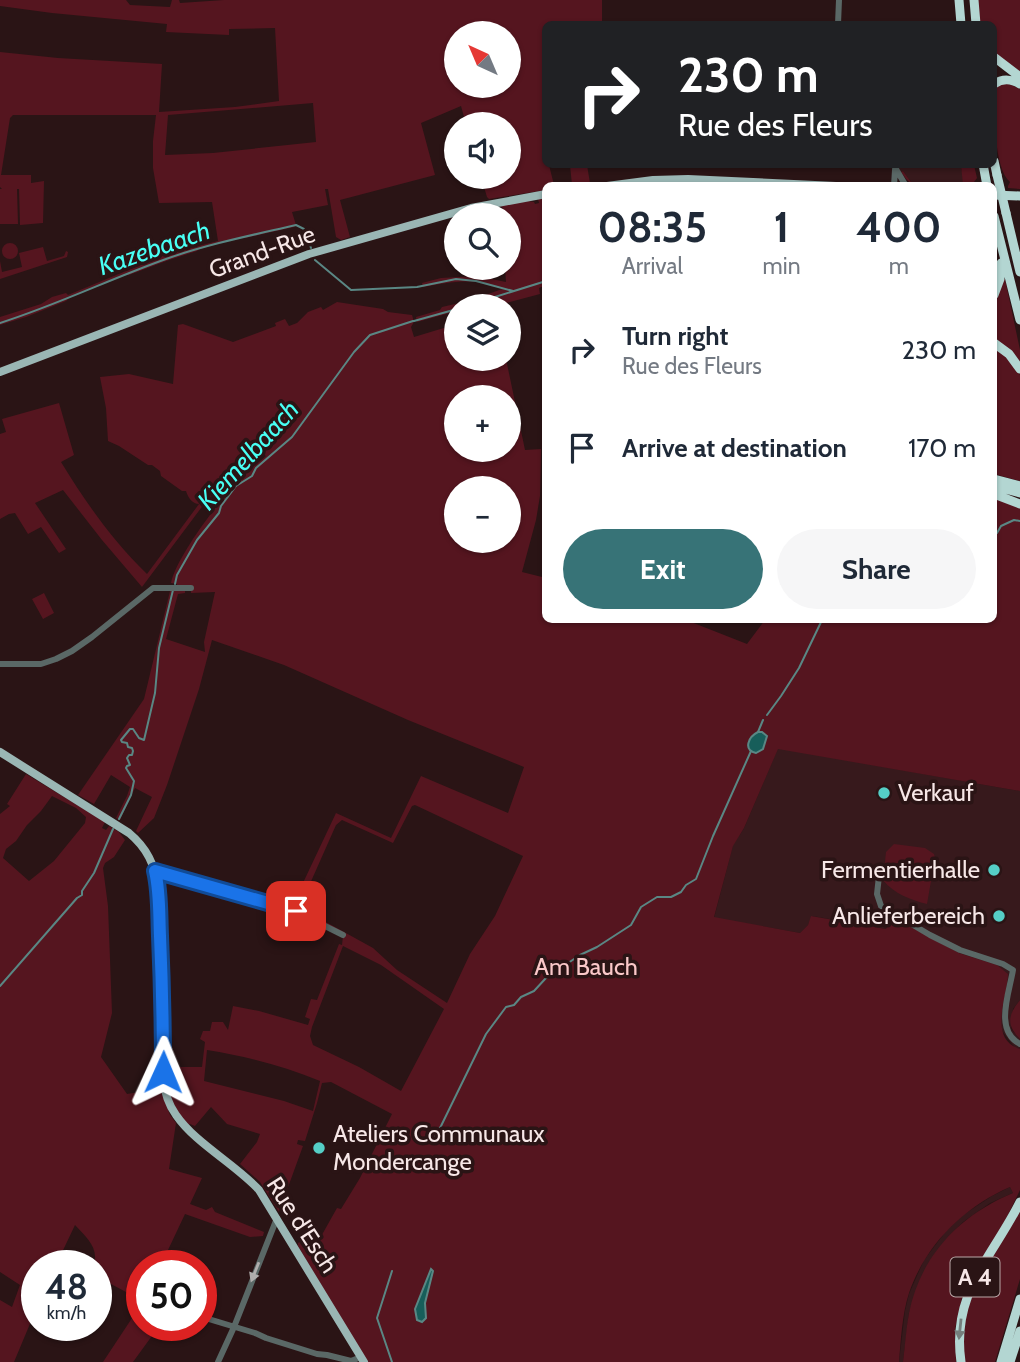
<!DOCTYPE html>
<meta charset="utf-8">
<style>
:root{--surface:#fff;--page:#f6f6f7;--text:#1f2937;--muted:#747a83;--accent:#377377}
body{margin:0;font-family:Cabin,sans-serif;background:var(--page);color:var(--text);height:100vh;display:flex;flex-direction:column;font-size:26px;white-space:nowrap}
*{box-sizing:border-box;margin:0}
p{font-size:23px;color:var(--muted)}
.icon{flex:none;width:38px;height:38px;fill:none;stroke:currentColor;stroke-width:2;stroke-linecap:round;stroke-linejoin:round}
.map{position:relative;flex:1;overflow:hidden}
.panel{position:absolute;left:542px;top:182px;width:455px;height:441px;display:flex;flex-direction:column;background:var(--surface);border-radius:10px;box-shadow:0 2px 5px #0004}
.panel>*{flex:none}
.hud{position:absolute;left:542px;top:21px;width:455px;height:147px;border-radius:10px;box-shadow:0 2px 5px #0004;background:#202124;color:#fff;overflow:hidden}
.needle{width:46px;rotate:316deg}
.tools{position:absolute;left:444px;top:21px;display:grid;gap:14px}
.tools a{display:grid;place-items:center;width:77px;height:77px;border-radius:50%;background:var(--surface);box-shadow:0 2px 5px #0004;font-size:35px}
.speed{position:absolute;left:21px;top:1250px;display:flex;gap:14px;font-size:35px;font-weight:700;text-align:center}
.speed>*{display:grid;place-content:center;width:91px;height:91px;border-radius:50%;background:var(--surface);box-shadow:0 2px 5px #0004;line-height:1}
.speed small{font-size:18px;font-weight:400}
.speed .limit{border:10px solid #d22;background:#fff;color:#111}
.pin{position:absolute;display:grid;place-items:center;width:60px;height:60px;color:#fff;margin:-30px;border-radius:14px;box-shadow:0 4px 10px #0006}
.me{position:absolute;width:77px;margin:-38px;rotate:1deg;stroke-linejoin:round;filter:drop-shadow(0 0 5px #0008)}
.turn{display:flex;align-items:center;gap:24px;height:147px;padding:0 21px;font-size:32px}
.turn .icon{width:91px;height:91px;stroke-width:2.5}
.turn b{display:block;font-size:49px;line-height:60px}
.eta{display:flex;justify-content:space-evenly;align-items:center;height:119px;text-align:center}
.eta b{font-size:42px;font-weight:800;line-height:49px}
.action{display:flex;gap:14px;margin-top:auto;padding:14px 21px}
.action a{flex:1;height:80px;border-radius:42px;background:var(--accent);color:#fff;font-size:28px;font-weight:800;line-height:80px;text-align:center}
.action a+a{background:var(--page);color:var(--text)}
ul{padding:0;list-style:none}
li{display:flex;align-items:center;gap:21px;height:98px;padding:0 21px}
li div{flex:1}
li b{display:block;font-size:26px}
li em{font-style:normal}
.map>svg:first-child{display:block}
</style>
<div class="map">
<svg width="1020" height="1362" viewBox="0 0 1020 1362">
<rect width="100%" height="100%" fill="#2a1415"/>
<!-- built -->
<path fill="#37191c" d="M896 165H961L964 185 911 182 903 171 901 172Z
M778 748 1020 791V1000L1013 1009 1011 1029 1020 1039V1049L1015 1048 1002 1031 1000 1019 1008 980 997 965 959 953 886 913 888 924 886 929 812 916 808 925 800 933 714 918 733 845 744 828Z
M1010 1187 1013 1193 990 1203 963 1222 951 1234 928 1264 913 1301 909 1313 903 1362H899L905 1311 909 1294 924 1260 946 1231 963 1215 992 1196Z"/>
<!-- green -->
<path fill="#55151f" fill-rule="evenodd" d="M0 0H126L130 5 170 7 172 0H179L180 3 224 0H602V24H546V164L549 165 554 185 546 186V190L489 199 487 197 481 177H509V124H466L461 106 421 123 435 175 340 200 350 237 341 240 336 237 328 189H325L328 205 292 212 296 225 294 227 245 238 243 237 199 249 197 251 169 260 129 275H126L70 297 66 301 26 317 0 325V317L41 304 52 297 66 293 68 295 167 254 218 241 212 202 159 203 153 168V141L156 115H13L10 118 1 175H31V183L44 181 43 223 20 225 19 189H17L18 224H0V189H2L0 187V52L58 58 162 64 159 112 235 107 279 101 275 28 229 29V35L166 32 167 24 52 13 0 6ZM457 33H509V86H457ZM313 103 316 142 213 153 165 155 168 115Z
M977 0H1020V73L994 53V24H979Z
M1007 83 1020 89V189L1008 188V186L1010 182C994 169 994 111 994 89L997 85Z
M570 165H587L590 183 572 185Z
M961 165H974L977 178 974 182 979 185H913L906 179 901 172 903 171 911 182 963 185Z
M546 198V285L539 288 540 294 495 306H490L488 302 473 306H457V311L417 322 416 317 440 310 442 307 472 300 502 289C476 277 451 282 423 287L422 283 441 278 477 276 506 282 505 268H509V215H499L503 208 500 206 528 201 534 202 535 204 539 203 538 199Z
M2 251a8 8 0 1 1 16 0a8 8 0 1 1-16 0Z
M43 247 47 261 64 256 66 251 68 252 67 257 0 279V261L2 272 22 267 19 253Z
M1005 279 1020 350V364L994 340V299L1002 280Z
M337 302 383 309 388 312 412 315 414 322 411 327 414 337 457 324V359H506L525 450 541 449 540 496 536 520 522 572 546 578V620H686L747 644 765 620H994V498L1020 508V791L778 749 744 828 733 846 714 917 800 933 808 925 811 916 886 929 888 924 882 921 885 913 959 953 997 965 1008 974C1008 996 987 1039 1020 1049V1190L1005 1221 974 1272 963 1294 955 1329 956 1362H903C905 1346 906 1329 909 1313 921 1255 960 1215 1013 1193L1010 1187C964 1207 926 1244 909 1293 902 1315 901 1339 899 1362H367L298 1246V1243L301 1241 316 1252 317 1250 314 1249 337 1208 341 1209 360 1178 392 1114 331 1082 322 1083 317 1103 305 1141 298 1140 297 1144 303 1146 279 1212 260 1182 240 1164 257 1142 260 1134 227 1124 211 1107 195 1126 190 1124 188 1126C173 1109 169 1095 166 1074L168 1071V1067H202L205 1042 200 1039 203 1031H210L212 1022H223L228 1030 233 1006 259 1011 308 1025 310 1019 305 1017 311 999 317 1000 339 944 342 945 343 936 295 911 305 887 302 885 336 813 391 838 421 776 508 813 524 767 408 720 284 665 212 640 199 689 167 785 154 818 138 833 136 831 152 797 135 788 120 820 116 818 127 796 130 787 111 775 94 804 78 795 144 699 170 591H185V593L178 594 166 639 205 652 204 642 215 592 191 593V589L177 588V584L171 583C177 555 224 494 245 473 251 467 260 462 266 456L253 447 211 503 207 500 142 587 102 540 63 490 35 503 66 549 59 553 41 527 28 534 15 513 9 514 0 519V434L6 432 2 419 59 403 74 455 61 462C86 503 113 541 147 574L199 504C193 504 188 498 186 491H182L161 476 160 471 152 465H148L119 446 108 441 106 408 100 377 129 374 173 384 178 325 183 324 233 342 276 326 275 323 285 319 289 326 297 323 308 312 321 307 323 310ZM457 397H509V450H457ZM457 488H509V541H457ZM415 805 523 856 495 916 470 954 447 1003 397 970 373 948 306 911 301 904 336 825 342 820 393 843 412 806ZM343 946 381 965 444 1009 401 1091 359 1067 313 1045 310 1036 312 1027ZM207 1050C245 1056 284 1066 320 1081L313 1111 284 1101 204 1081Z
M994 347C1005 355 1014 363 1020 375V481L994 474Z
M44 593 54 613 43 619 32 599Z
M26 774 105 822 102 828 106 830 109 826 119 832 125 840 114 857 105 863 103 868 108 906 112 1013 101 1057 127 1094 151 1090 152 1093 161 1091 170 1115 176 1123 169 1169 202 1178 190 1204 206 1210 212 1207 215 1212 264 1232 263 1236 250 1237 185 1214 168 1250 179 1255V1264L182 1265H142V1298L126 1292 96 1276V1265H94C99 1247 86 1237 75 1225L56 1265H37V1307L14 1362H0V1300L12 1307 20 1285 0 1272V814L10 806 7 804ZM52 796 76 808 86 817 85 823 54 861 29 881 3 858 6 849 16 841 27 825 41 811Z
M894 844 925 848 934 854 935 858 927 904C911 900 894 894 883 880L886 852Z
M1020 1000V1039C1006 1025 1008 1015 1020 1000Z
M1020 1208V1279L995 1362H963L962 1332 970 1297Z
M142 1303V1325H159L157 1329 133 1362H103Z"/>
<!-- water -->
<path fill="#175e5a" stroke="#5a8784" stroke-width="2" d="M758 732H762L767 736 763 749 756 753C743 750 748 737 758 732Z
M431 1269 433 1271 425 1303 426 1318 422 1322 417 1320 415 1309Z"/>
<g fill="none" stroke-linecap="round" stroke-linejoin="round">
<!-- stream -->
<path stroke="#5a8784" stroke-width="2" d="M315 260 351 290 417 287 456 279 476 281 513 291
M466 306 546 281
M414 321 457 309
M0 323C57 305 110 279 166 259 208 244 253 235 296 225L304 229 311 248
M994 534 997 533 1001 526 1014 520 1020 521
M175 584 177 575 197 540 219 513 221 506 236 486 252 476 256 468 292 437 354 352 370 335 413 321
M767 715 781 696 799 668 822 620
M758 732 763 720
M119 819 131 795 134 781 126 768 127 766 130 765 127 758 129 755H132L133 751 132 748 128 747 127 743 122 742 121 740 130 729H133L139 738 144 740 155 693 159 648 173 590
M0 986 77 898 82 895V891L94 873 113 829
M431 1143 441 1126 486 1034 506 1007 514 1005 521 997 534 991 546 978 580 955 597 947 631 925 641 907 657 897H671L681 892 686 885 696 879 713 836 751 751
M392 1362 377 1318 392 1271"/>
<!-- minor -->
<path stroke="#5a6866" stroke-width="6" d="M838 24 839 0
M893 164 906 186
M894 186 895 170
M0 664H41L56 659 72 651 92 637 153 588H191
M155 871 295 911 343 935
M879 876 877 894 881 906 930 935 960 950 1003 964 1013 970C1009 994 994 1030 1020 1044
M202 1317 255 1333 266 1338 317 1354 327 1355 351 1361 361 1357
M218 1362 234 1327 277 1218"/>
<!-- major -->
<path stroke="#9ab6b4" stroke-width="8" d="M607 186 653 180 688 179 836 186
M0 372 309 254 471 208 546 194
M0 752 129 833C147 848 155 865 158 888 160 929 161 970 163 1011 164 1045 155 1086 176 1115 195 1143 235 1164 259 1190L364 1362"/>
<!-- highway -->
<path stroke="#b3d6d2" stroke-width="9" d="M959 0 961 24
M974 0 976 24
M994 57 1020 77
M994 84C1003 78 1011 79 1020 84
M994 161 997 175
M983 164 987 186
M994 195 1020 196
M1006 213 1020 272
M994 216 1020 320
M994 295 1000 279 1001 263
M994 343 1009 354 1020 369
M994 479 1020 486
M994 486 1020 493
M994 494 1020 504
M961 1362C951 1293 992 1258 1020 1202
M1001 1362 1020 1299
M1010 1362 1020 1331"/>
<!-- highway-bridge -->
<path stroke="#b3d6d2" stroke-width="9" d="M997 175 1006 213"/>
</g>
<!-- one-way arrows -->
<defs><path id="oneway-solid" d="M-6-.8H1V-3.2L6.5 0L1 3.2V.8H-6Z" transform="scale(1.75)"/></defs>
<use fill="#b0aead" href="#oneway-solid" transform="translate(255 1272) rotate(112)"/>
<use fill="#757f7d" href="#oneway-solid" transform="translate(960 1329) rotate(96)"/>
<g fill="none" stroke-linecap="round" stroke-linejoin="round">
<defs>
<path id="route" d="M163 1072C163 1026 162 981 160 936 159 914 160 892 155 871L296 911"/>
</defs>
<!-- route casing -->
<use href="#route" stroke="#114b97" stroke-width="18"/>
<!-- route -->
<use href="#route" stroke="#1a73e8" stroke-width="12"/>
</g>
<!-- markers -->
<g fill="#55cec6" stroke="#2a1415" stroke-width="2.5">
<circle cx="884" cy="793" r="7"/>
<circle cx="994" cy="870" r="7"/>
<circle cx="999" cy="916" r="7"/>
<circle cx="319" cy="1148" r="7"/>
</g>
<g text-anchor="middle" stroke-width="7" stroke-linejoin="round" paint-order="stroke">
<!-- shield labels -->
<rect fill="#2a1415" stroke="#baa8a8" stroke-width="2" x="950.5" y="1257.5" width="49" height="39" rx="5"/>
<g font-size="23" font-weight="bold" fill="#f7e7e7">
<text x="975" y="1285">A 4</text>
</g>
<!-- street labels -->
<g font-size="24" fill="#f7e7e7" stroke="#2a1415">
<text transform="translate(262 252) rotate(-20)" y="8">Grand-Rue</text>
<text transform="translate(302 1225) rotate(57)" y="8">Rue d'Esch</text>
</g>
<!-- poi labels -->
<g font-size="24" fill="#f7e7e7" stroke="#2a1415" text-anchor="start">
<text x="898" y="801">Verkauf</text>
<text x="980" y="878" text-anchor="end">Fermentierhalle</text>
<text x="985" y="924" text-anchor="end">Anlieferbereich</text>
<text x="333" y="1142">Ateliers Communaux<tspan x="333" dy="28">Mondercange</tspan></text>
</g>
<!-- park labels -->
<g font-size="24" fill="#fac8c9" stroke="#2a1415">
<text x="586" y="975">Am Bauch</text>
</g>
<!-- water labels -->
<g font-size="26" font-style="italic" fill="#48fff4" stroke="#2a1415">
<text transform="translate(154 248) rotate(-19)" y="9">Kazebaach</text>
<text transform="translate(248 455) rotate(-48)" y="9">Kiemelbaach</text>
</g>
</g>
</svg>
<div class="tools">
<a><svg class="needle" viewBox="-14 -14 28 28"><path d="M0-13l5 13h-10z" fill="#e53935"/><path d="M0 13l5-13h-10z" fill="#747a83"/></svg></a>
<a><svg class="icon" aria-label="sound" viewBox="0 0 24 24"><path d="M4 9h4l5-4v14l-5-4H4zM17 9q2 3 0 6"/></svg></a>
<a><svg class="icon" aria-label="search" viewBox="0 0 24 24"><circle cx="10" cy="10" r="6"/><path d="M15 15l6 6"/></svg></a>
<a><svg class="icon" aria-label="layers" viewBox="0 0 24 24"><path d="M12 4l9 5-9 5-9-5zM3 14l9 5 9-5"/></svg></a>
<a>+</a>
<a>−</a>
</div>
<div class="speed"><div>48<small>km/h</small></div><div class="limit">50</div></div>
<div class="pin" style="left:296px;top:911px;background:#d93025"><svg class="icon" aria-label="arrive" viewBox="0 0 24 24"><path d="M6 21V4h12l-3 4 3 4H6"/></svg></div>
<svg class="me" style="left:163px;top:1072px" viewBox="-20 -20 40 40"><path d="M0-17L14 15 0 8-14 15z" fill="#1a73e8" stroke="#fff" stroke-width="4"/></svg>
<div class="hud">
<div class="turn"><svg class="icon" aria-label="right" viewBox="0 0 24 24"><path d="M7 20v-9h11M14 6l5 5-5 5"/></svg><div><b>230 m</b>Rue des Fleurs</div></div>
</div>
<section class="panel">
<div class="eta">
<div><b>08:35</b><p>Arrival</p></div>
<div><b>1</b><p>min</p></div>
<div><b>400</b><p>m</p></div>
</div>
<ul>
<li><svg class="icon" aria-label="right" viewBox="0 0 24 24"><path d="M7 20v-9h11M14 6l5 5-5 5"/></svg><div><b>Turn right</b><p>Rue des Fleurs</p></div><em>230 m</em></li>
<li><svg class="icon" aria-label="arrive" viewBox="0 0 24 24"><path d="M6 21V4h12l-3 4 3 4H6"/></svg><div><b>Arrive at destination</b></div><em>170 m</em></li>
</ul>
<div class="action"><a>Exit</a><a>Share</a></div>
</section>
</div>
